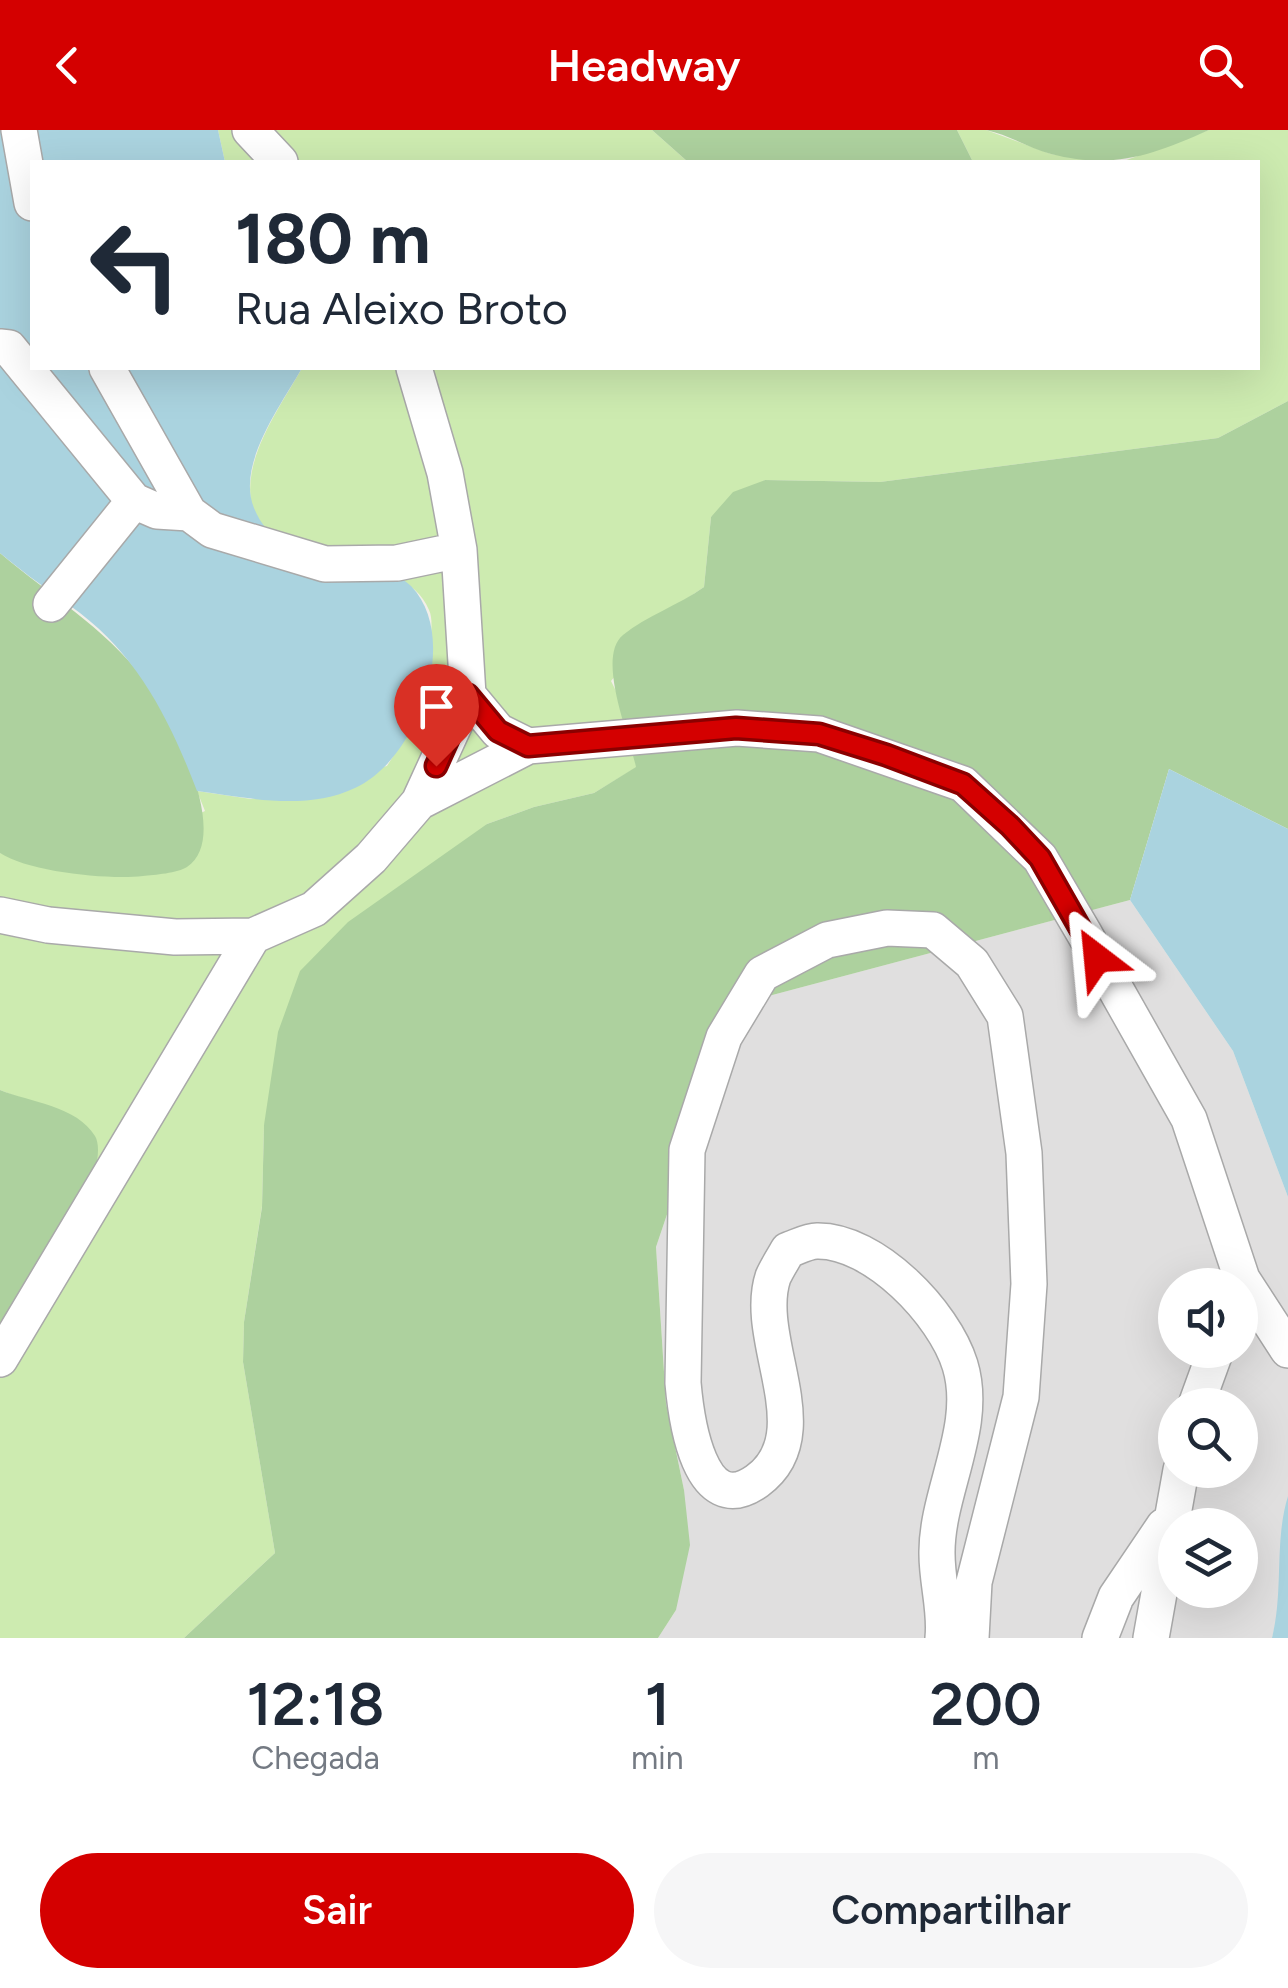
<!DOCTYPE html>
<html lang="pt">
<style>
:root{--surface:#fff;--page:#f6f6f7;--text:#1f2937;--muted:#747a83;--accent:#d40000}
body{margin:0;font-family:Figtree,sans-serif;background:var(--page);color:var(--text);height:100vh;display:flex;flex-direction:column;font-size:38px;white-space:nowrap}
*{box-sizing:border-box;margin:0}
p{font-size:32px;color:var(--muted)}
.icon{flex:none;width:55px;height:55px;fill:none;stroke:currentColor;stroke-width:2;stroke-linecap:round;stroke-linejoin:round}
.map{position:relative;height:1508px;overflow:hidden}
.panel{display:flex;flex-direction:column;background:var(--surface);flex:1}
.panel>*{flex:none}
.hud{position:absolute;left:30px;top:30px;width:1230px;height:210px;border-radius:0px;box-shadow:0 10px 40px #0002;background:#fff;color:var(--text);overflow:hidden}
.tools{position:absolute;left:1158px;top:1138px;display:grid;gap:20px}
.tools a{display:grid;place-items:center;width:100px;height:100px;border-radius:50%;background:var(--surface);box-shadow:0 10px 40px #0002;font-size:50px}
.pin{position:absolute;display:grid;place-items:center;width:85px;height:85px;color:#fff;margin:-102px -42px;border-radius:50% 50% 50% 0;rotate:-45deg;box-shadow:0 0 10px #0007}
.pin .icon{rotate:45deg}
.me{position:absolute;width:110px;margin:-55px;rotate:331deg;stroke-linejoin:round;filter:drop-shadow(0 0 8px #0008)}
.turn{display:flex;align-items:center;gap:35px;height:210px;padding:0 40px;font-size:45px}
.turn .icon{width:130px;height:130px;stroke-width:2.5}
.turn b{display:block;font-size:70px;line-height:85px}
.eta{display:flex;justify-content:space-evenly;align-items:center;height:170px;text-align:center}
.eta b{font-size:60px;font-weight:600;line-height:70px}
.primary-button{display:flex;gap:20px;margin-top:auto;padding:20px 40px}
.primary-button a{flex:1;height:115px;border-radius:60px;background:var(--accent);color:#fff;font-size:40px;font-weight:600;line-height:115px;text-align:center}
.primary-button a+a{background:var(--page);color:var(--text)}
header{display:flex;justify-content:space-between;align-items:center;height:130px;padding:0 40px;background:var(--accent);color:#fff;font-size:45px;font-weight:600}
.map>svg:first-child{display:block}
</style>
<header><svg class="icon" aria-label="back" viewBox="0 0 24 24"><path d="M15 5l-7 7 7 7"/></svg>Headway<svg class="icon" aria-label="search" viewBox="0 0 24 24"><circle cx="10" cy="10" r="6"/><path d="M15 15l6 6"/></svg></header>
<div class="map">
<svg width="1288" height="1508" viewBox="0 0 1288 1508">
<rect width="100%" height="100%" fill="#f2efe9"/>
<!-- residential -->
<path fill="#e0dfdf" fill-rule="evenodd" d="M1130 770 1233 921 1288 1067V1366L1281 1411V1471L1272 1508H658L676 1480 684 1360 666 1273 656 1117 738 874ZM1175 1155H1240V1220H1175ZM1175 1275H1240V1340H1175ZM1175 1395H1240V1460H1175Z"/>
<!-- grass -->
<path fill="#cdebb0" d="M218 0H652L688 32H225Z
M957 0H986L1051 24 1115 32H973Z
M1209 0H1288V271L1218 308 880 352 765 350 711 387 704 457 673 478 611 551 621 571 637 637 594 663 534 677 487 694 264 995 262 1076 244 1192 243 1232 275 1423 184 1508H0V1238L33 973 0 960V723L73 743 205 681 197 661 251 669 387 636C414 594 434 562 431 511 431 502 433 488 429 480 403 413 263 450 251 371 244 325 281 276 302 238H1258V32H1121Z"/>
<!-- forest -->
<path fill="#add19e" d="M652 0H957L973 32H688Z
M986 0H1209C1153 25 1113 40 1051 24 1029 18 1009 5 986 0Z
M1288 271V699L1169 639 1130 770 738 874 656 1117 666 1273 684 1360 690 1415 676 1480 658 1508H184L275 1423 243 1232 244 1192 262 1077 264 995 278 902 300 841 348 792 487 694 534 677 594 663 636 637C629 604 596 527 623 505 646 486 679 475 704 457L711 387 733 362 765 350 880 352 1218 308Z
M0 423C49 465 104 497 144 549 169 582 234 706 187 737 178 743 154 745 143 746 108 750 29 742 0 723Z
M0 960C30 972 77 976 95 1006 116 1042 21 1199 0 1238Z"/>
<!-- water -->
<path fill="#aad3df" d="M0 0H218L225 32H32V238H302C282 274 236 334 254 378 281 446 374 419 411 456 462 509 417 630 355 658 307 681 248 668 197 661 171 593 140 529 80 483 53 463 26 445 0 423Z
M1169 639 1288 699V1067L1233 921 1130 770Z
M1288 1366V1508H1272C1284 1460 1274 1411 1288 1366Z"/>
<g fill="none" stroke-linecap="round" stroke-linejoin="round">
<defs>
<path id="minor" d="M19 0 32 73
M250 0 280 32
M0 217 9 218 134 371 157 381 189 383
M107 238 189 383 212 400 325 434 397 433 459 420
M51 474 134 371
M468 565 498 601 528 616 737 598 819 604 963 654 1040 728 1084 803 1189 989 1242 1149 1288 1220
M419 672 528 616
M0 785 48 795 175 807 253 806 314 779 371 728 419 672 468 565 459 420 445 343 414 238
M0 1229 253 806
M1196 1275 1216 1220
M943 1508C946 1480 937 1453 937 1424 936 1363 979 1297 960 1235 944 1183 874 1110 817 1111 808 1111 797 1117 788 1120 783 1129 777 1138 773 1147 752 1210 822 1304 757 1351 699 1392 686 1287 683 1253L687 1020 724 907 762 844 827 810 887 798 933 800 972 833 1005 886 1024 1023 1029 1154 1021 1267 974 1452 971 1508
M1100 1508 1116 1467 1164 1396
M1151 1508 1181 1340"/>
</defs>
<!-- minor casing -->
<use href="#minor" stroke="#a9a9a9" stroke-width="38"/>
<!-- minor -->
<use href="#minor" stroke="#fff" stroke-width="35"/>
</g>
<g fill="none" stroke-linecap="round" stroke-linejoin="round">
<defs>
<path id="route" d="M436 636 468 565 498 601 528 616 736 598 819 604 886 625 963 654 1010 696 1040 728 1097 828"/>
</defs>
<!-- route casing -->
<use href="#route" stroke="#8a0000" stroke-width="25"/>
<!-- route -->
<use href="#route" stroke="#d40000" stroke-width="18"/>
</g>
</svg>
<div class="tools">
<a><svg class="icon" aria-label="sound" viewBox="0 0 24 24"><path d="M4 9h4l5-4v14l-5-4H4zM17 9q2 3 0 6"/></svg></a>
<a><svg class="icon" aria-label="search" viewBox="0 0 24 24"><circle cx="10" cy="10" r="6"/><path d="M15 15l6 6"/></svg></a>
<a><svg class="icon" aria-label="layers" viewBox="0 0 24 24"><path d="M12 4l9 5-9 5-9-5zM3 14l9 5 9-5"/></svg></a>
</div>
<div class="pin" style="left:436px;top:636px;background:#d93025"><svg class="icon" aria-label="arrive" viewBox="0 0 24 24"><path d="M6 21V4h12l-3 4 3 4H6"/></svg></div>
<svg class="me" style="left:1097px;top:828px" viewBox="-20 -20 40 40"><path d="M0-17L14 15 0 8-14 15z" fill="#d40000" stroke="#fff" stroke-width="4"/></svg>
<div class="hud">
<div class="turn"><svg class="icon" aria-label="left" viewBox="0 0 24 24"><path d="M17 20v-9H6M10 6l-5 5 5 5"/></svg><div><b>180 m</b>Rua Aleixo Broto</div></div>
</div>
</div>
<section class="panel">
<div class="eta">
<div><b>12:18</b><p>Chegada</p></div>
<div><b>1</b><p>min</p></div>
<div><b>200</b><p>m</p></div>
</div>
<div class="primary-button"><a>Sair</a><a>Compartilhar</a></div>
</section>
